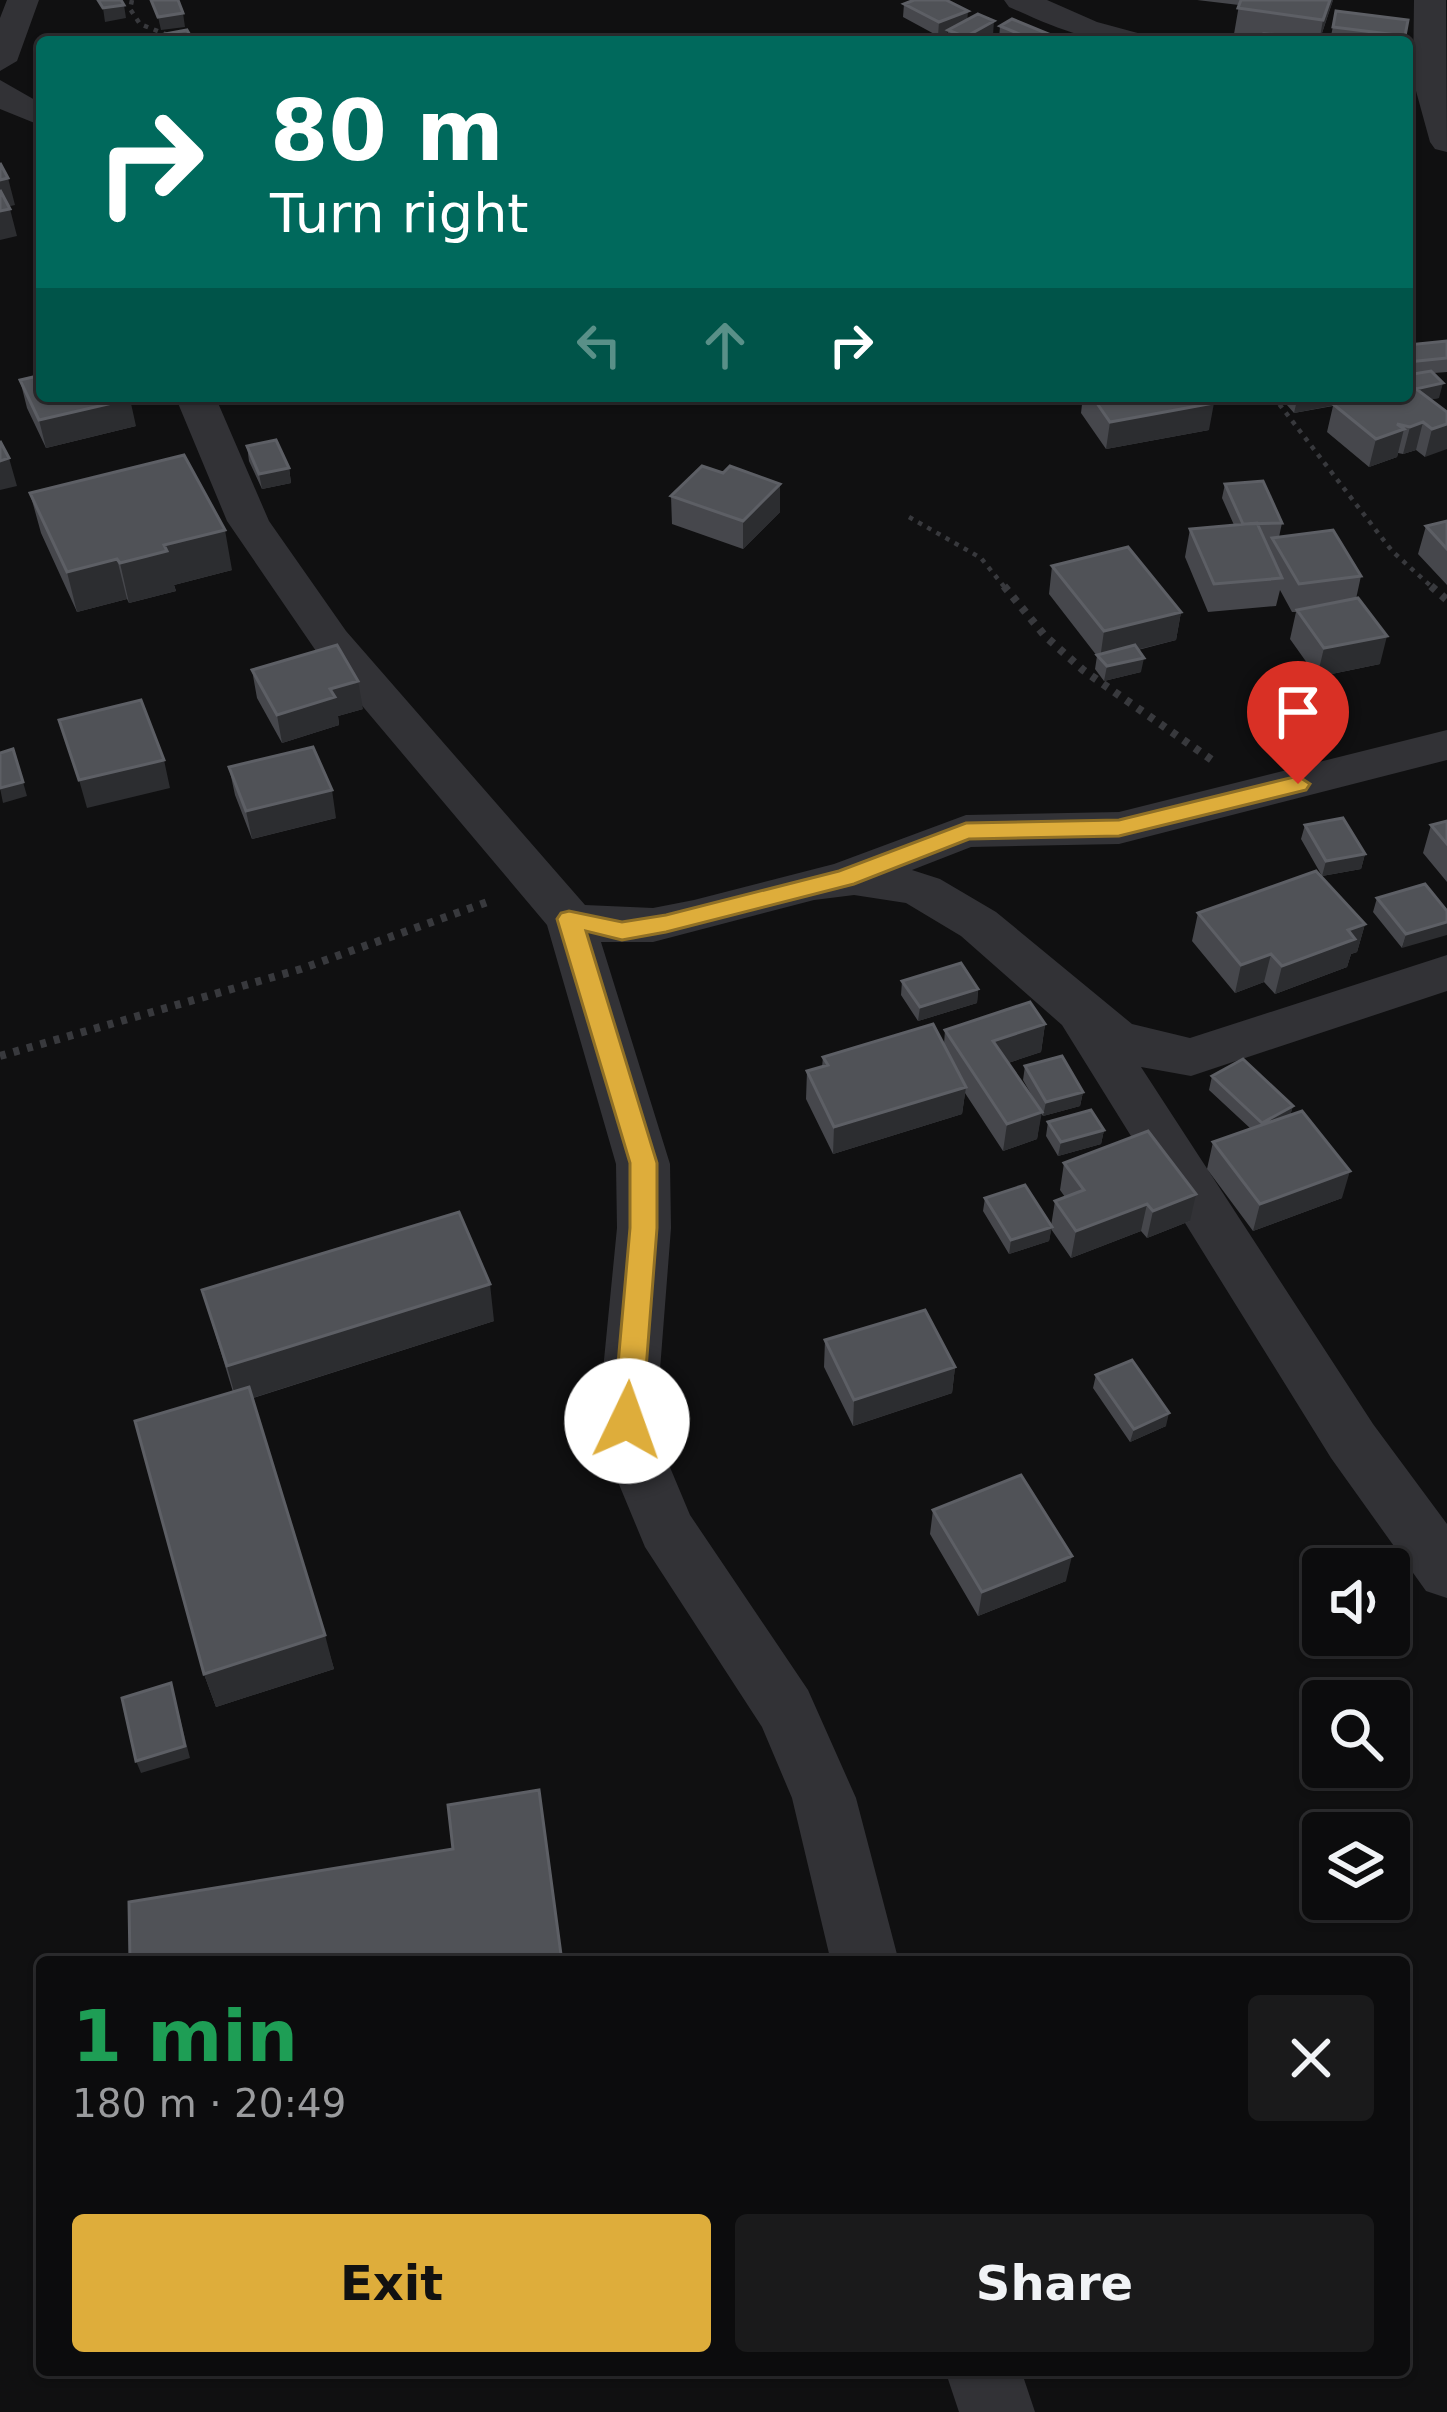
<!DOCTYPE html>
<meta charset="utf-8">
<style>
:root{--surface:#0c0c0d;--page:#1a1a1b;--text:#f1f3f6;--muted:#9a9b9d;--line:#2c2c2e;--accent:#dead3b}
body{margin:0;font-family:"DejaVu Sans",sans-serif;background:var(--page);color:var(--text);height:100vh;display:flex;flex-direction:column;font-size:45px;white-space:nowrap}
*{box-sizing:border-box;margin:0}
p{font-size:39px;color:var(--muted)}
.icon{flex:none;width:66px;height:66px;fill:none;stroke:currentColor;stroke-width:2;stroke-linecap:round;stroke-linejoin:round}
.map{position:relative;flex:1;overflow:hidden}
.details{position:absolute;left:36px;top:1956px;width:1374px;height:420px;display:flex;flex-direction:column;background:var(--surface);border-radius:12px;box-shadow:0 3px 9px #0004,0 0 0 3px var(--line)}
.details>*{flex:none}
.banner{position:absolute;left:36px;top:36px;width:1377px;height:366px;border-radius:12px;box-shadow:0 3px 9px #0004,0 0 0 3px var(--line);background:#00695c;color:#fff;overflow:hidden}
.buttons{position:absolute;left:1302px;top:1548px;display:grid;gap:24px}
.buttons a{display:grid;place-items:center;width:108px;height:108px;border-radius:12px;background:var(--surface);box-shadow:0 3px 9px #0004,0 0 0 3px var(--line);font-size:60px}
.pin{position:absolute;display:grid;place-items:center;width:102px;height:102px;color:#fff;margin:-123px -51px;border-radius:50% 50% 50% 0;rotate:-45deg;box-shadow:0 0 12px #0007}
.pin .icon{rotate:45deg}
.me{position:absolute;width:132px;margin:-66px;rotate:3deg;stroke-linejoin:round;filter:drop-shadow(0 0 9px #0008)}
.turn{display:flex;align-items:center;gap:42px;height:252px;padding:0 36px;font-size:54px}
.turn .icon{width:156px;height:156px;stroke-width:2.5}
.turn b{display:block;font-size:84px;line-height:102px}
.lanes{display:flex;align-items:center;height:114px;padding:0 36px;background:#0003;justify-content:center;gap:60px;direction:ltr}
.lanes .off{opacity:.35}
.round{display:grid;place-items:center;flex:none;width:126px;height:126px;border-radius:12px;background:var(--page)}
.overview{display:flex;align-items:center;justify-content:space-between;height:204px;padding:0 36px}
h1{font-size:72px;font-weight:600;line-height:90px;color:#1e9e55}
.primary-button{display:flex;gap:24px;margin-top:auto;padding:24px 36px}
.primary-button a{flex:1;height:138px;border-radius:12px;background:var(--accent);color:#111;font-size:48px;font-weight:600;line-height:138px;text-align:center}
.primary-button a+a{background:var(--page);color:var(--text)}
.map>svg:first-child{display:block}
</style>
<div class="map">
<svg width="1447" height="2412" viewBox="0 0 1447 2412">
<rect width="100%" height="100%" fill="#101011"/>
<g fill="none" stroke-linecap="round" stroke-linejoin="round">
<!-- path-far1 -->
<path stroke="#38393d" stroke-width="4.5" stroke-dasharray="4.5 6" stroke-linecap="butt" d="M132 0 130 9 140 24 185 42
M1273 396 1392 551 1434 589
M909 517 981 558 1006 589"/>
<!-- path -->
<path stroke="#38393d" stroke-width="8" stroke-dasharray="6 8" stroke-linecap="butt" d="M1004 586 1045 636 1083 670 1212 760
M1431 586 1447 600
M0 1056 301 969 493 900"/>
<!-- minor -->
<path fill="#323236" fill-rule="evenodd" d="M7 0H39L17 61 0 71V18Z
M1004 0H1047L1097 22 1145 35 1149 42C1087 42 1065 32 1009 7Z
M1414 0H1446L1447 152 1435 149 1430 142 1413 80Z
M0 80 42 104V126L0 109Z
M175 396H215L269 521 346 631 585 905 653 908 694 900 834 864 966 815 1119 812 1447 730V760L1119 844 971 847 912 870 940 879 996 912 1132 1024 1190 1038 1447 955V991L1191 1076 1141 1067 1373 1424 1447 1524V1598L1426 1591 1331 1458 1062 1025 961 936 906 903 854 895 814 900 653 942H601L670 1164 671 1228 656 1421 664 1453 690 1515 808 1690 856 1798 899 1962H831L792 1798 762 1727 645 1547 606 1453 598 1421 617 1228 616 1164 547 925 316 651 227 521Z
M945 2370H1021L1035 2412H959Z"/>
</g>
<!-- wall -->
<path fill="#46474c" d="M1197 0H1333L1319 42H1262L1263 38 1234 34 1239 5Z
M904 4 967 20 993 35 980 42H948V32L938 36 903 17Z
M1336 11 1408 20 1403 42 1330 41Z
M1000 26 1051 35 1050 42H1005L999 39Z
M1447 341V372L1434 373 1439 398 1430 399 1447 412 1425 457 1416 450 1403 454 1398 453 1397 457 1369 467 1327 432 1333 406 1294 413 1279 396H1407V345Z
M20 380 136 426 46 448 27 408Z
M1083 396H1209V430L1106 449 1081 413Z
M247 446 289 468 291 483 262 489 249 461Z
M780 484V512L743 549 672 524 671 496Z
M1225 484 1282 523 1279 537 1361 576 1356 599 1380 664 1317 677 1290 639 1296 612H1292L1280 590 1276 606 1208 612 1185 557 1190 529 1234 525 1222 498Z
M30 493 232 570 174 585 176 591 129 603 127 599 77 612 41 533Z
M1447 521V585L1418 554 1426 526Z
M1052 566 1181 612 1176 640 1138 650 1141 672 1104 681 1095 669 1097 656 1049 594Z
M252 670 363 709 338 716 339 725 282 743 257 698Z
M229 767 336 818 252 839 235 795Z
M1447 821V882L1423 853 1431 825Z
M1305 825 1365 854 1361 869 1322 876 1301 839Z
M1425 884 1402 948 1373 912 1377 898Z
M1198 913 1365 924 1357 952 1351 954 1347 967 1275 994 1264 982 1235 993 1192 941Z
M902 981 978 989 977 1003 918 1021 901 995Z
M1045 1024 1041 1052 1008 1063 1038 1106 1023 1080 1025 1066 1083 1092 1080 1106 1043 1116 1041 1113 1037 1139 1003 1151 965 1093 962 1114 833 1154 806 1099 807 1071 822 1067 823 1057 944 1044 945 1030Z
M1212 1076 1293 1106 1290 1115 1342 1198 1253 1231 1207 1169 1213 1142 1251 1129 1209 1090Z
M1048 1122 1104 1130 1101 1144 1058 1156 1046 1136Z
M1064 1163 1190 1221 1147 1238 1141 1231 1071 1258 1051 1229 1049 1241 1009 1254 983 1211 985 1198 1051 1226 1055 1201 1065 1197 1060 1190Z
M202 1290 494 1321 253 1398 334 1669 216 1707 204 1674 233 1392Z
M825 1340 955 1367 952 1393 853 1426 824 1367Z
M1096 1375 1166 1426 1130 1442 1093 1388Z
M933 1510 1066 1581 978 1616 930 1534Z"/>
<!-- shaded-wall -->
<path fill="#2c2d30" d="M1330 0H1333L1319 42 1323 20Z
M124 5 126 18 105 22 103 8Z
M968 11 967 25 938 36 939 22Z
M183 13 185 27 161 30 158 17Z
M994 21 993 35 980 42H965V37Z
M8 178 15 205 2 208 0 199V180Z
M10 209 17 236 0 240V211Z
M1443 383 1439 398 1396 406 1407 391Z
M1298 396H1368L1367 399 1294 413Z
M130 399 136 426 46 448 39 420Z
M1214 403 1209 430 1106 449 1110 422Z
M1423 422 1416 450 1403 454 1410 427Z
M1447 424V449L1425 457 1432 429Z
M1404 429 1397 457 1369 467 1376 439Z
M9 458 17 486 0 490V461Z
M289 468 291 483 262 489 259 474Z
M780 484V512L743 549V521Z
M225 530 232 570 174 585 176 591 129 603 120 563 164 545Z
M117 559 127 599 77 612 67 572Z
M1181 612 1176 640 1100 659 1104 631Z
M1387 636 1380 664 1317 677 1324 648Z
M1144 658 1141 672 1104 681 1107 666Z
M358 681 363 709 338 716 339 725 282 743 277 715 330 689Z
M164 760 170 788 87 808 79 780Z
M23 782 27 796 3 803 0 788Z
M332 790 336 818 252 839 246 811Z
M1365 854 1361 869 1322 876 1326 861Z
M1447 922V935L1402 948 1406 934Z
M1365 924 1357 952 1351 954 1347 967 1275 994 1282 966 1348 930Z
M1271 954 1264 982 1235 993 1241 965Z
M978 989 977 1003 918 1021 920 1007Z
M1045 1024 1041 1052 990 1069 993 1041Z
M966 1087 962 1114 833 1154 834 1127Z
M1083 1092 1080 1106 1043 1116 1046 1102Z
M1293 1106 1289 1120 1259 1137 1262 1123Z
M1042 1112 1037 1139 1003 1151 1007 1124Z
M1104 1130 1101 1144 1058 1156 1061 1142Z
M1350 1171 1342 1198 1253 1231 1260 1204Z
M1196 1194 1190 1221 1147 1238 1153 1211Z
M1147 1204 1141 1231 1071 1258 1076 1231Z
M1052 1227 1049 1241 1009 1254 1011 1240Z
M490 1284 494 1321 237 1403 227 1366Z
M955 1367 952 1393 853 1426 854 1400Z
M1169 1413 1166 1426 1130 1442 1134 1429Z
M1072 1556 1066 1581 978 1616 982 1592Z
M325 1635 334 1669 216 1707 204 1674Z
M171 1683 190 1758 141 1773 136 1761Z"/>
<!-- building -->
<path fill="#505257" stroke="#5d5f65" stroke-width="3" d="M98 0H121L124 5 103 8Z
M151 0H178L183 13 158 17Z
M914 0H946L968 11 939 22 904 4Z
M1241 0H1330L1323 20 1238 8Z
M1336 11 1408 20 1405 36 1333 27Z
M978 14 994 21 965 37 948 30Z
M1012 19 1051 35 1039 42 1000 26Z
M187 30 194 42H145L143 38Z
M1264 34 1283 35V42L1264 41Z
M1341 37 1372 42H1339Z
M0 163 8 178 0 180Z
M0 190 10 209 0 211Z
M1447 341V358L1407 362V345Z
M1431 371 1443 383 1416 389 1407 382V375Z
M42 375V396H129L130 399 39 420 20 380Z
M1407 382 1447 412V424L1432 429 1423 422 1410 427 1397 424 1404 429 1376 439 1333 404 1357 396H1407Z
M1092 396H1209L1214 403 1110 422Z
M276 440 289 468 259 474 247 446Z
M0 441 9 458 0 461Z
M184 455 225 530 164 545 167 551 120 563 117 559 67 572 30 493Z
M702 466 723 473 730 466 780 484 743 521 671 496Z
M1263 481 1282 523 1243 524 1225 484Z
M1447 521V549L1426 526Z
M1257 523 1282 578 1214 584 1190 529Z
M1333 530 1361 576 1299 584 1272 538Z
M1128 547 1181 612 1104 631 1052 566Z
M1358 598 1387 636 1324 648 1297 610Z
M337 645 358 681 330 689 335 697 277 715 252 670Z
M1135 645 1144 658 1107 666 1097 655Z
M141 700 164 760 79 780 59 720Z
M313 747 332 790 246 811 229 767Z
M13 749 23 782 0 788V753Z
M1343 818 1365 854 1326 861 1305 825Z
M1447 821V844L1431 825Z
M1316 871 1365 924 1348 930 1355 939 1282 966 1271 954 1241 965 1198 913Z
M1425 884 1447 911V922L1406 934 1377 898Z
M961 963 978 989 920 1007 902 981Z
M1030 1002 1045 1024 993 1041 1042 1112 1007 1124 945 1030Z
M933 1024 966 1087 834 1127 807 1071 828 1065 823 1057Z
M1062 1056 1083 1092 1046 1102 1025 1066Z
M1243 1059 1293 1106 1262 1123 1212 1076Z
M1091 1110 1104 1130 1061 1142 1048 1122Z
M1302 1111 1350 1171 1260 1204 1213 1142Z
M1148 1131 1196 1194 1153 1211 1147 1204 1076 1231 1055 1201 1084 1190 1064 1163Z
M1025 1185 1052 1227 1011 1240 985 1198Z
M459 1212 490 1284 227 1366 202 1290Z
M925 1310 955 1367 854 1400 825 1340Z
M1132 1360 1169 1413 1134 1429 1096 1375Z
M249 1387 325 1635 204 1674 135 1421Z
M1021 1475 1072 1556 982 1592 933 1510Z
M171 1683 185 1746 136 1761 122 1698Z
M539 1790 562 1962H130L129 1902 453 1849 448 1805Z"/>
<!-- route -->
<path fill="#dead3b" stroke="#907026" stroke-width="3" d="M1298 776 1310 784 1306 790 1119 836 969 839 854 884 666 932 622 940 586 931 657 1163V1228L642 1421 638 1430H617L613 1421 630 1228V1163L557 919 561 913 569 911 622 922 666 915 839 871 966 823 1119 820Z"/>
</svg>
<div class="buttons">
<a><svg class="icon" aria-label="sound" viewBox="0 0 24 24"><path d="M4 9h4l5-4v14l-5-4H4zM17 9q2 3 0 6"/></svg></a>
<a><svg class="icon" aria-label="search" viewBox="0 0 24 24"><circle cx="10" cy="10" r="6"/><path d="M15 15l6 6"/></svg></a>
<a><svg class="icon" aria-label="layers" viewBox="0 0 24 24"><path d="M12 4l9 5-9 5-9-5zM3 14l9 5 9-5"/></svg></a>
</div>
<div class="pin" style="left:1298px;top:784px;background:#d93025"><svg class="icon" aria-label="arrive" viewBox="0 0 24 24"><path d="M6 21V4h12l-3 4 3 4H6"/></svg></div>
<svg class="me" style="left:627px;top:1421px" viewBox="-20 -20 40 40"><circle r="19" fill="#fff"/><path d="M0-13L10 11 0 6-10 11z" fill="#dead3b"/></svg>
<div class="banner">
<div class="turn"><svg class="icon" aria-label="right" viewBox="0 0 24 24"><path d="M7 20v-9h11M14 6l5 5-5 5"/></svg><div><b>80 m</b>Turn right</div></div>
<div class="lanes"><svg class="icon off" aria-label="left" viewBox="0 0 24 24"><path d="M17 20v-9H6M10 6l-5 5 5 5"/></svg><svg class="icon off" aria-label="ahead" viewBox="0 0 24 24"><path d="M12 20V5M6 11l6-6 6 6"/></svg><svg class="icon" aria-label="right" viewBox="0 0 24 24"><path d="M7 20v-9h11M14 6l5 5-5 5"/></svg></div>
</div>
<section class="details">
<div class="overview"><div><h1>1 min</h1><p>180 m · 20:49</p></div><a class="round"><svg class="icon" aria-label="close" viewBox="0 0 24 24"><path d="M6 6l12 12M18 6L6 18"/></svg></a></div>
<div class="primary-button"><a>Exit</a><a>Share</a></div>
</section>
</div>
